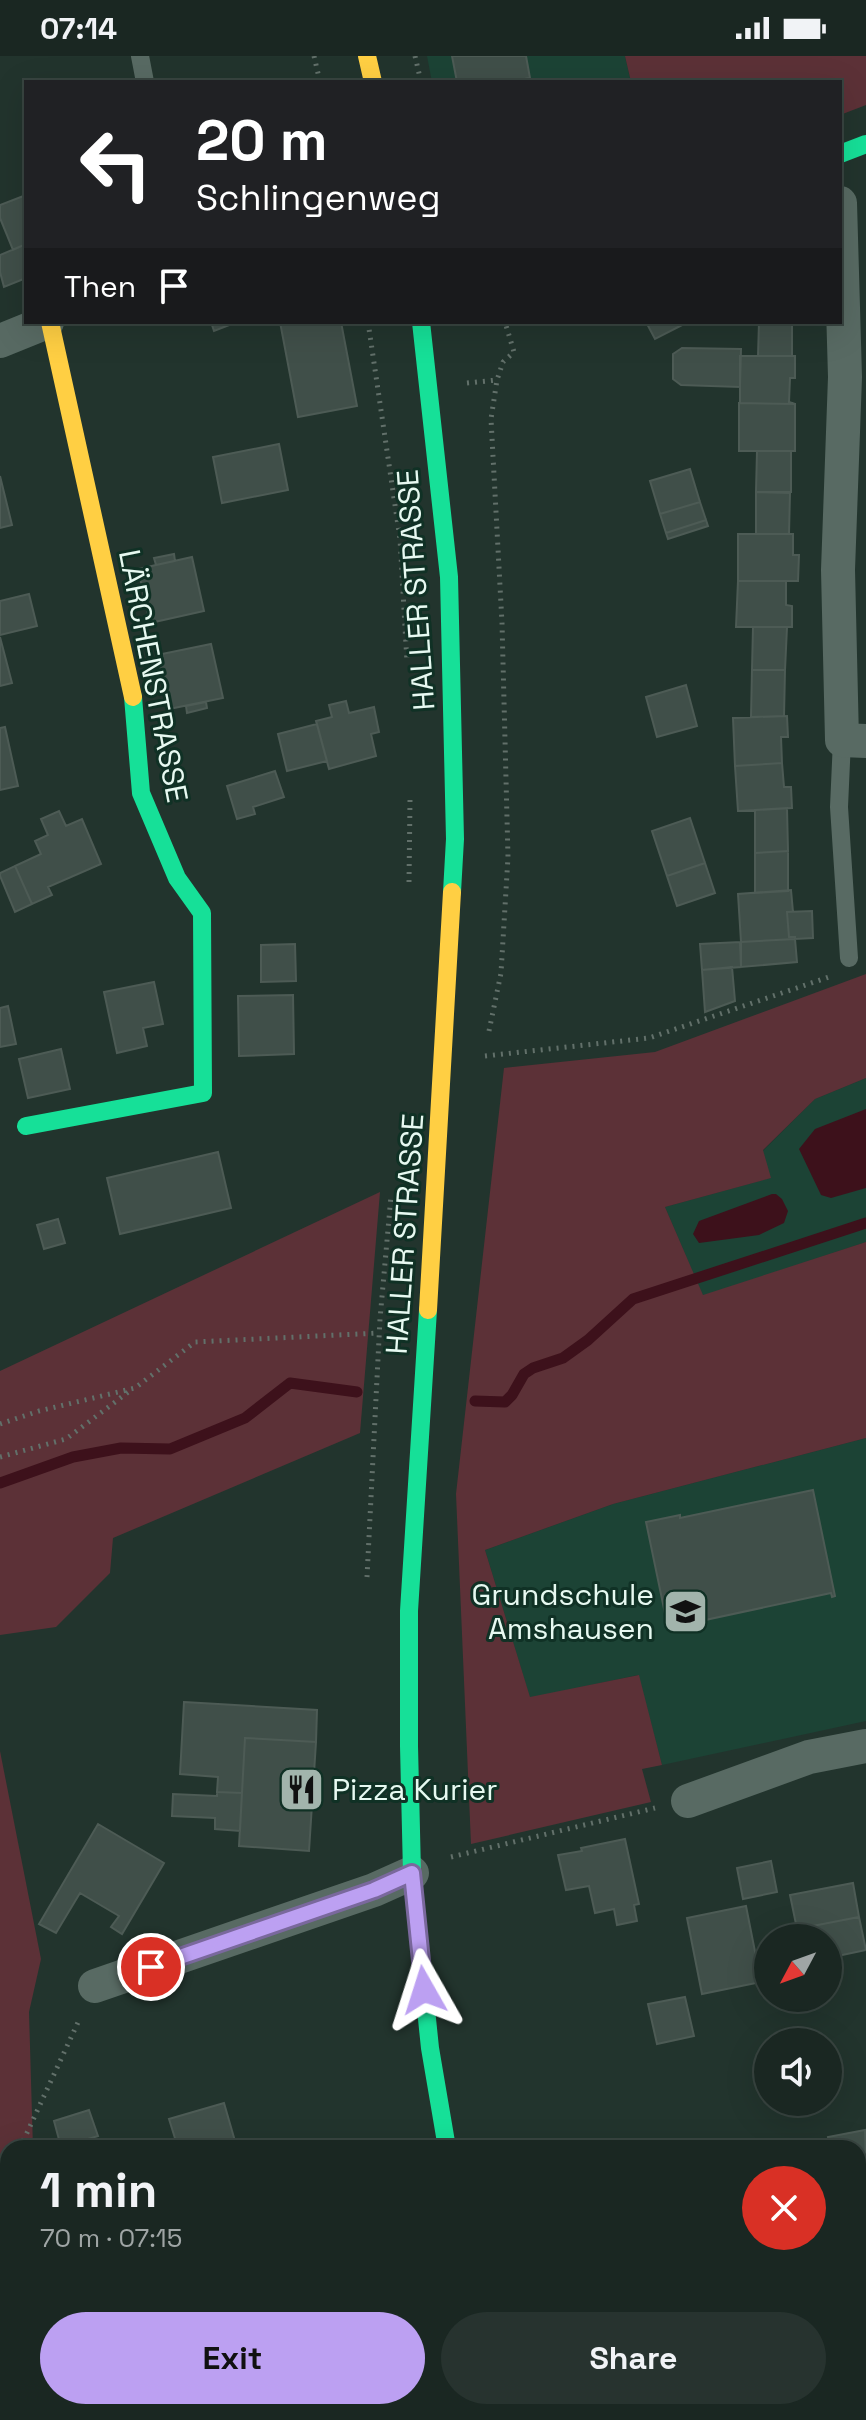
<!DOCTYPE html>
<meta charset="utf-8">
<style>
:root{--surface:#1a2722;--page:#27332f;--text:#f1f3f6;--muted:#9fa5a5;--line:#384440;--accent:#bca0f2}
body{margin:0;font-family:"Space Grotesk",sans-serif;background:var(--page);color:var(--text);height:100vh;display:flex;flex-direction:column;font-size:30px;white-space:nowrap}
*{box-sizing:border-box;margin:0}
p{font-size:26px;color:var(--muted)}
.icon{flex:none;width:44px;height:44px;fill:none;stroke:currentColor;stroke-width:2;stroke-linecap:round;stroke-linejoin:round}
.map{position:relative;flex:1;overflow:hidden}
.details{position:absolute;left:0px;top:2084px;width:866px;height:280px;display:flex;flex-direction:column;background:var(--surface);border-radius:24px 24px 0 0;box-shadow:0 8px 32px #0002,0 0 0 2px var(--line)}
.details>*{flex:none}
.hud{position:absolute;left:24px;top:24px;width:818px;height:244px;border-radius:0px;box-shadow:0 8px 32px #0002,0 0 0 2px var(--line);background:#202124;color:#fff;overflow:hidden}
.needle{width:52px;rotate:229deg}
.buttons{position:absolute;left:754px;top:1868px;display:grid;gap:16px}
.buttons a{display:grid;place-items:center;width:88px;height:88px;border-radius:50%;background:var(--surface);box-shadow:0 8px 32px #0002,0 0 0 2px var(--line);font-size:40px}
.pin{position:absolute;display:grid;place-items:center;width:68px;height:68px;color:#fff;margin:-34px;border:4px solid #fff;border-radius:50%;box-shadow:0 2px 8px #0007}
.me{position:absolute;width:88px;margin:-44px;rotate:354deg;stroke-linejoin:round;filter:drop-shadow(0 0 6px #0008)}
.turn{display:flex;align-items:center;gap:28px;height:168px;padding:0 40px;font-size:36px}
.turn .icon{width:104px;height:104px;stroke-width:2.5}
.turn b{display:block;font-size:56px;line-height:68px}
.then{display:flex;align-items:center;height:76px;padding:0 40px;background:#0003;gap:16px;font-size:30px}
.round{display:grid;place-items:center;flex:none;width:84px;height:84px;border-radius:42px;background:var(--page)}
.headline{display:flex;align-items:center;justify-content:space-between;height:136px;padding:0 40px}
h1{font-size:48px;font-weight:800;line-height:60px}
.button{display:flex;gap:16px;margin-top:auto;padding:16px 40px}
.button a{flex:1;height:92px;border-radius:48px;background:var(--accent);color:#111;font-size:32px;font-weight:800;line-height:92px;text-align:center}
.button a+a{background:var(--page);color:var(--text)}
.status{display:flex;justify-content:space-between;align-items:center;height:56px;padding:0 40px;background:var(--surface);direction:ltr}
.status svg{height:22px;fill:currentColor}
.map>svg:first-child{display:block}
</style>
<div class="status"><b>07:14</b><svg viewBox="0 0 49 12"><path d="M0 12V9h3v3zM5 12V6h3v6zM10 12V3h3v9zM15 12V0h3v12zM26 1h20v11H26zM47 4h2v5h-2z"/></svg></div>
<div class="map">
<svg width="866" height="2364" viewBox="0 0 866 2364">
<rect width="100%" height="100%" fill="#22342d"/>
<!-- built -->
<path fill="#1c4335" d="M427 0H625L631 26H432Z
M866 1022V1186L703 1240 665 1151 770 1122 763 1095 815 1043Z
M866 1382V1665L662 1709 638 1619 530 1642 485 1494 613 1448Z"/>
<!-- green -->
<path fill="#5c3137" d="M625 0H866V49L840 59V26H631Z
M866 918V1022L815 1043 763 1094 771 1122 665 1151 703 1239 866 1186V1382L613 1448 485 1494 530 1641 639 1619 662 1709 642 1713 651 1746 471 1788 456 1438 504 1012 655 996Z
M380 1136 360 1377 113 1482 110 1517 56 1571 0 1579V1315Z
M0 1695 41 1903 29 1956 33 2092H8V2356H41V2364H0Z"/>
<!-- water -->
<path fill="#3d111b" d="M866 1053V1132L831 1142 821 1139 799 1093 815 1073Z
M772 1138H776L782 1143 788 1155 784 1167 759 1179 699 1187 693 1178 699 1165Z"/>
<g fill="none" stroke-linecap="round" stroke-linejoin="round">
<!-- stream -->
<path stroke="#3d111b" stroke-width="11" d="M475 1345 505 1346 512 1339 524 1318 533 1312 563 1302 588 1284 633 1243 866 1167
M0 1427 73 1401 121 1392 170 1393 245 1362 290 1327 357 1336"/>
</g>
<!-- building -->
<path fill="#404f49" stroke="#4d5b55" stroke-width="2" d="M452 0H526L530 22 507 26H457Z
M26 139V188L13 194 0 162V149Z
M26 188V222L4 231 0 216V199Z
M211 266H237L214 275Z
M280 266H341L357 350 298 361Z
M646 266H688L655 283Z
M759 266H792V300H758Z
M682 292 741 293 740 331 681 329 673 323V298Z
M740 300H795V322H790L789 346 795 348 740 347Z
M739 347 795 348V395H739Z
M279 388 288 434 222 447 213 401Z
M757 395H791V436H756Z
M690 413 700 446 660 458 650 425Z
M0 420 12 469 0 472Z
M756 436 790 437 789 478H756Z
M700 446 706 464 666 477 660 458Z
M706 464 708 470 668 483 666 477Z
M738 478H793V499H799L798 525H738Z
M174 498 175 505 156 509 154 502Z
M192 501 204 555 150 567 138 513Z
M738 525H786V549L792 550V571H736Z
M29 538 37 570 0 579V545Z
M753 571H787L785 614H752Z
M0 581 12 627 0 630Z
M211 588 223 642 169 653 157 599Z
M752 614H785L784 660 751 661Z
M686 629 697 670 657 681 646 641Z
M346 645 349 657 374 651 379 676 371 678 376 700 329 713 316 665 332 661 329 649Z
M206 646 207 652 187 657 186 650Z
M787 660 788 681H781L782 707 735 710 733 662Z
M317 668 327 705 287 715 278 678Z
M5 671 18 730 0 734V672Z
M782 707 784 731H791L792 752 738 755 735 710Z
M275 715 284 741 253 751 255 758 237 763 227 730Z
M787 752 788 795 755 797V754Z
M59 755 66 770 82 763 101 808 48 831 52 839 32 848 15 810 41 798 35 785 48 779 41 763Z
M690 762 705 807 667 820 652 775Z
M788 795V835L755 837V797Z
M705 807 715 837 677 850 667 820Z
M15 810 32 848 15 856 0 820V817Z
M791 834 793 856H787L789 881H795V883L741 886 738 838Z
M812 855 813 882 795 883V881H789L787 856Z
M795 883 797 906 741 911V886Z
M740 886 741 911 702 914 700 888Z
M295 888 296 925 261 926V889Z
M732 911 735 945 705 956 702 914Z
M154 926 163 968 143 972 147 990 117 997 104 936Z
M293 939 294 998 239 1000 238 940Z
M8 950 16 988 0 991V952Z
M61 993 70 1033 28 1042 19 1003Z
M218 1096 231 1152 120 1178 107 1122Z
M58 1163 65 1187 44 1193 37 1169Z
M813 1434 835 1540 832 1541 831 1537 668 1572 646 1466 680 1459V1462Z
M184 1646 317 1654 316 1686 245 1682 242 1737 217 1736 218 1721 180 1718Z
M245 1682 316 1686 309 1795 239 1790Z
M217 1736 242 1737 240 1775 215 1773V1762L172 1760 173 1738 217 1740Z
M98 1768 164 1807 122 1878 111 1871 119 1860 80 1837 56 1877 39 1868Z
M625 1783 639 1848 634 1849 637 1865 617 1869 614 1853 595 1857 589 1830 566 1834 558 1799 582 1795 581 1792Z
M771 1805 777 1836 743 1843 737 1812Z
M853 1827 859 1861 797 1873 790 1839Z
M746 1850 761 1926 702 1938 687 1862Z
M859 1861 866 1894 828 1902V1882H799L797 1873Z
M685 1941 694 1980 657 1988 648 1948Z
M224 2047 237 2092H178L169 2063Z
M89 2054 98 2080 61 2091 54 2065Z
M865 2074 866 2107 858 2109V2092H830L828 2081Z
M677 2356H760L762 2364H678Z
M760 2356H794L796 2364H762Z"/>
<g fill="none" stroke-linecap="round" stroke-linejoin="round">
<!-- path -->
<path stroke="#62706a" stroke-width="5" stroke-dasharray="2 6" stroke-linecap="butt" d="M314 0 320 26
M415 0 421 26
M368 266 400 483 407 606
M467 327 497 324
M409 826 410 744
M489 975 501 917 508 801 502 567 491 363 497 324 503 306 514 296 505 266
M485 1000 649 982 832 920
M0 1368 39 1355 135 1332 195 1286 379 1277
M0 1401 66 1383 131 1334
M367 1521 380 1263 391 1140
M451 1801 655 1752
M20 2092 80 1962
M0 2136 8 2119"/>
<!-- lane -->
<path stroke="#586a63" stroke-width="18" d="M140 0 145 26
M842 684 839 751 849 902"/>
<!-- street -->
<path stroke="#586a63" stroke-width="34" d="M840 147 845 321 838 514 842 684 866 685
M0 285 47 266
M688 1745 809 1701 866 1690
M95 1930 374 1834 412 1817
M858 2253 866 2252"/>
<!-- fast -->
<path stroke="#16e098" stroke-width="18" d="M840 98 866 88
M421 266 449 521 455 783 452 836
M26 1070 203 1037 202 857 177 822 141 737 133 641
M428 1254 409 1555V1690L412 1817 430 1992 447 2092
M493 2356 494 2364
M316 2364 357 2356"/>
<!-- slow -->
<path stroke="#ffcf43" stroke-width="18" d="M367 0 373 26
M50 266 133 641
M428 1254 452 836"/>
</g>
<g fill="none" stroke-linecap="round" stroke-linejoin="round">
<defs>
<path id="route" d="M151 1911 374 1834 412 1817 424 1934"/>
</defs>
<!-- route casing -->
<use href="#route" stroke="#7a689d" stroke-width="20"/>
<!-- route -->
<use href="#route" stroke="#bca0f2" stroke-width="14"/>
</g>
<!-- icons -->
<defs>
<symbol id="school-square" viewBox="-11 -11 22 22"><rect x="-9" y="-9" width="18" height="18" rx="4" fill="#a2b4ac" stroke="#103125"/><path d="M0-5L7-2L0 1L-7-2ZM-4 1L0 2.5L4 1V4Q0 6-4 4Z" fill="#111"/></symbol>
<symbol id="restaurant-square" viewBox="-11 -11 22 22"><rect x="-9" y="-9" width="18" height="18" rx="4" fill="#a2b4ac" stroke="#103125"/><path d="M-5-6h1v4h1v-4h1v4h1v-4h1v5L-1.5 .5V6h-2V.5L-5-1ZM5-6V6H3V1.5H1.5Q1.5-4 5-6Z" fill="#111"/></symbol>
</defs>
<g fill-rule="evenodd">
<use href="#school-square" x="660" y="1530" width="51" height="51"/>
<use href="#restaurant-square" x="276" y="1708" width="51" height="51"/>
</g>
<g text-anchor="middle" stroke-width="6" stroke-linejoin="round" paint-order="stroke">
<!-- street labels -->
<g font-size="30" fill="#e7f9f1" stroke="#103125">
<text transform="translate(416 534) rotate(-94)" y="10">HALLER STRASSE</text>
<text transform="translate(153 620) rotate(79)" y="10">LÄRCHENSTRASSE</text>
<text transform="translate(405 1178) rotate(-86)" y="10">HALLER STRASSE</text>
</g>
<!-- poi labels -->
<g font-size="30" fill="#e7f9f1" stroke="#103125" text-anchor="end">
<text x="654" y="1549">Grundschule<tspan x="654" dy="34">Amshausen</tspan></text>
<text x="332" y="1744" text-anchor="start">Pizza Kurier</text>
</g>
</g>
</svg>
<div class="buttons">
<a><svg class="needle" viewBox="-14 -14 28 28"><path d="M0-13l5 13h-10z" fill="#e53935"/><path d="M0 13l5-13h-10z" fill="#9fa5a5"/></svg></a>
<a><svg class="icon" aria-label="sound" viewBox="0 0 24 24"><path d="M4 9h4l5-4v14l-5-4H4zM17 9q2 3 0 6"/></svg></a>
</div>
<div class="pin" style="left:151px;top:1911px;background:#d93025"><svg class="icon" aria-label="arrive" viewBox="0 0 24 24"><path d="M6 21V4h12l-3 4 3 4H6"/></svg></div>
<svg class="me" style="left:424px;top:1934px" viewBox="-20 -20 40 40"><path d="M0-17L14 15 0 8-14 15z" fill="#bca0f2" stroke="#fff" stroke-width="4"/></svg>
<div class="hud">
<div class="turn"><svg class="icon" aria-label="left" viewBox="0 0 24 24"><path d="M17 20v-9H6M10 6l-5 5 5 5"/></svg><div><b>20 m</b>Schlingenweg</div></div>
<div class="then">Then<svg class="icon" aria-label="arrive" viewBox="0 0 24 24"><path d="M6 21V4h12l-3 4 3 4H6"/></svg></div>
</div>
<section class="details">
<div class="headline"><div><h1>1 min</h1><p>70 m · 07:15</p></div><a class="round" style="background:#d93025;color:#fff"><svg class="icon" aria-label="close" viewBox="0 0 24 24"><path d="M6 6l12 12M18 6L6 18"/></svg></a></div>
<div class="button"><a>Exit</a><a>Share</a></div>
</section>
</div>
